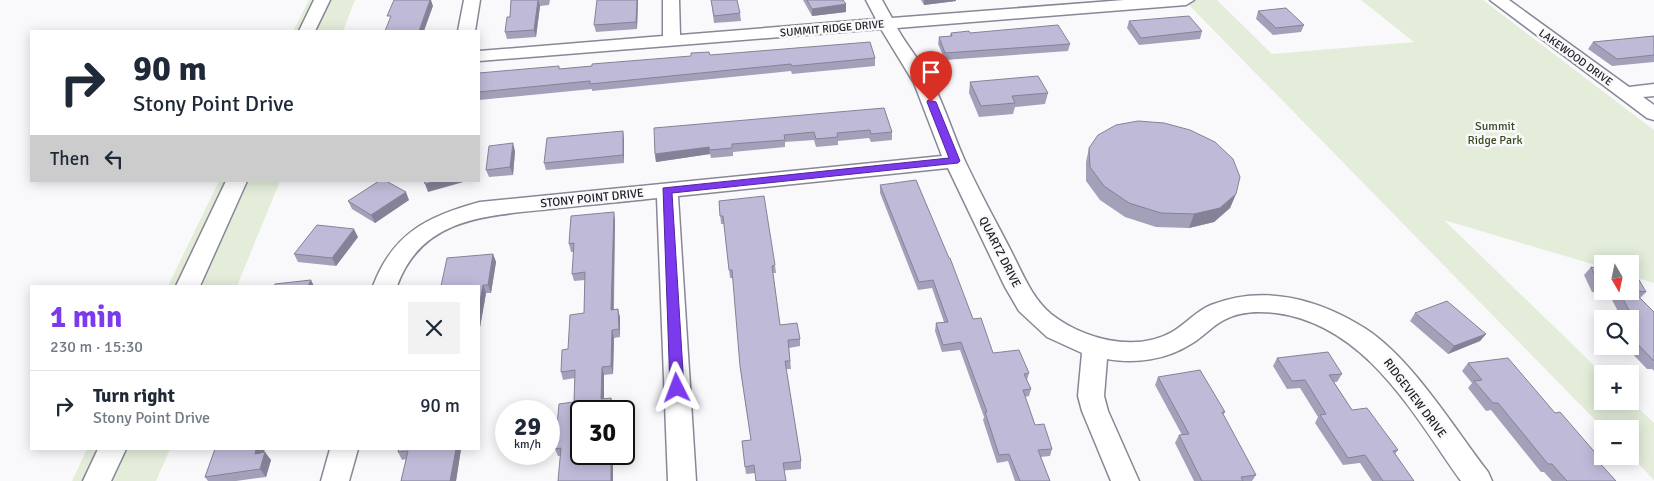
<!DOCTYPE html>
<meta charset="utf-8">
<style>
:root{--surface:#fff;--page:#f2f2f3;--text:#1f2937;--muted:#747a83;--line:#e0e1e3;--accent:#7c3aed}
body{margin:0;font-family:Signika,sans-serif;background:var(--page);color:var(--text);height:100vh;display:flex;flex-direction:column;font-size:19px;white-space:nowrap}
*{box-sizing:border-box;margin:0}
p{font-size:16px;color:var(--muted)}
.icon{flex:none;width:28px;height:28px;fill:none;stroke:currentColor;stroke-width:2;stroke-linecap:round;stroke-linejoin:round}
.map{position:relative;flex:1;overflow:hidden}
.panel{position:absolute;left:30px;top:285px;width:450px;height:165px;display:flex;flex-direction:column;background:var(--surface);border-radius:0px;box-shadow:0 2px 12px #0003}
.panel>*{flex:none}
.banner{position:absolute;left:30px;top:30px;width:450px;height:152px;border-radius:0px;box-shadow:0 2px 12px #0003;background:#fff;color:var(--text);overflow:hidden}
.needle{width:32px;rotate:171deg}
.controls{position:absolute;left:1594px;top:255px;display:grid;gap:10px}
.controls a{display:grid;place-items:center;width:45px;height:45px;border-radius:0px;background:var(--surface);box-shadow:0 2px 12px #0003;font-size:25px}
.speed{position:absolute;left:495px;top:400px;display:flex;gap:10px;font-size:25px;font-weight:700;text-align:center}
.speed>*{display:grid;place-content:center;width:65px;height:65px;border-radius:50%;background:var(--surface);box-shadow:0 2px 12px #0003;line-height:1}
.speed small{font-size:12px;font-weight:400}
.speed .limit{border:2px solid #111;border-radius:8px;background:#fff;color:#111}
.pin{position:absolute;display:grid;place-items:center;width:42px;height:42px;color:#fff;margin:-51px -21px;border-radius:50% 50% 50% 0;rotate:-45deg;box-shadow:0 0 5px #0007}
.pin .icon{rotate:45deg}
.me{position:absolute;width:55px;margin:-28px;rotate:357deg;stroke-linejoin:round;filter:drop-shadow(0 0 4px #0008)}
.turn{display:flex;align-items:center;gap:18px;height:105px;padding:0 20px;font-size:22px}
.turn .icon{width:65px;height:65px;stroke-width:2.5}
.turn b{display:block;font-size:35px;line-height:42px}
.then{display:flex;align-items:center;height:48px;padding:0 20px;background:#0003;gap:10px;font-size:19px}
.round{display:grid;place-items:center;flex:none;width:52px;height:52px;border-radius:0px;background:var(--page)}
.headline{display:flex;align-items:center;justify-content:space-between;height:85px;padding:0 20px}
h1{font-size:30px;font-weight:700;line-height:38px;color:var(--accent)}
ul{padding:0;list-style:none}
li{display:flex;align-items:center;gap:15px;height:70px;padding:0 20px;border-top:1px solid var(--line)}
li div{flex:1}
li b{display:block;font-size:19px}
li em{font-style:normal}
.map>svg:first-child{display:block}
</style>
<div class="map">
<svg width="1654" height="481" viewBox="0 0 1654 481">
<rect width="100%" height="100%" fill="#f9f9fc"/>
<!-- green -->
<path fill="#e3edda" d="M309 0H355L343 31H293Z
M1184 0H1217L1272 54 1414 42 1361 0H1483L1654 130V283L1630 276V264H1602V267L1444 220 1603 374 1602 401 1630 400 1654 423V480L1630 455V429H1604Z
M219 181H280L237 286H168Z
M87 449H170L156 481H72Z"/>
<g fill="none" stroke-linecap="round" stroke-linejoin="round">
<defs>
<path id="minor" d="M314 0H330L315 31H299Z
M464 0H480L475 31H458Z
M663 0H679L680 35 876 19 866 0H882L892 18 1124 0H1194L1186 5 897 28C908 48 924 65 934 86 946 110 954 137 965 161 979 191 995 220 1010 249 1022 272 1031 297 1051 314 1083 339 1135 353 1172 332 1186 324 1196 311 1211 305 1264 284 1319 299 1366 329 1412 359 1454 428 1488 472L1492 481H1461C1413 414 1366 325 1276 313 1259 311 1240 311 1224 320 1212 326 1203 337 1191 344 1166 360 1135 364 1107 359L1104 396 1108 411 1139 481H1111L1082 411 1078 396 1082 353 1047 337 1019 311 1005 287 948 168 678 196 696 481H668L657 198C621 202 585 205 550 209 487 216 422 217 397 286H373C393 233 428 216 480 202L942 156 914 83 881 29 479 61V51L663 36Z
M1490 0H1509L1629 87 1654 84V96L1643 97 1654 105V120L1647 118Z
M226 181H247L200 286H176Z
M98 449H126L111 481H83Z
M330 449H358L349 481H321Z"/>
</defs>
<!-- minor casing -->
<use href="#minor" stroke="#888796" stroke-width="3"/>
<!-- minor -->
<use href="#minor" fill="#fff" fill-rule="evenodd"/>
</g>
<!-- wall -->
<path fill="#a3a0ba" d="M511 0H550L549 5 540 6 536 37 507 39 505 32 510 17Z
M638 0 637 29 596 32 594 25Z
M711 0 740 13 741 21 714 23Z
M803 0H843L846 12 812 16Z
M921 0H956V1L924 5Z
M1258 11 1304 25 1301 32 1273 35 1256 19Z
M1129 21 1202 31 1200 39 1139 45 1127 28Z
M951 33H970L1070 44 1068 51 945 60 938 44 939 37 950 36Z
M1654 36V62L1612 66 1588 49 1593 42Z
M710 55 875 58V66L792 74 791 71 592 91V89L479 100V73L560 69Z
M970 82 1048 93 1045 104 1015 107 1013 114 979 117 969 93Z
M884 108 892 132V140L871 142 869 138 838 141V145L816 147 814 140 785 142V147L733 152V156L711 158 710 154 656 162 655 154Z
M624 139V163L546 170 544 163Z
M1089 148 1236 194 1230 208 1214 222 1189 228 1156 227 1125 217 1100 200 1086 181V162Z
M515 151 513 175 489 177 486 170Z
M880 185 973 319 993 353 1029 373 1027 380 1031 389 1029 396 1025 397 1035 425 1052 449 1050 456 1040 457 1050 481H1015L1008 461 997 463 983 420 984 417 960 350 942 352 935 331 936 323 944 322 932 288 918 290 880 193Z
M409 200 375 223 352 209 348 201Z
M719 201 775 265 776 273H773L780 325 800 339V346L789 348 791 369H786L801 461V469L746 474 742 441 751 440 741 374 733 278H730L724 224H721Z
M615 220 614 310 620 317V337L614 338 613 374 604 375V399L614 406V411H581V454H613V481L560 456H558L555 449 574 402 575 378 563 380 561 372 568 349 584 313 585 280 574 281 572 274 574 252H571L569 244Z
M358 237 336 266 298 262 294 254Z
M493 254 496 262 491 293H486L479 333V286Z
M1591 267 1602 269V291H1630V273L1646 292 1640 298 1654 312V371L1652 369H1647L1625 346H1630V319H1622L1609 294 1592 292 1584 275Z
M1415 313 1486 334 1480 341 1448 354 1410 321Z
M1277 358 1342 374 1337 382H1334L1352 410 1398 450 1395 454 1414 481H1372L1360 463 1343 465 1315 423 1318 417 1300 388 1287 389 1273 366Z
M1468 363 1555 413 1599 457 1596 460 1616 481H1552L1544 472H1541L1491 410 1486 411 1468 388 1472 383 1462 371Z
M1158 377 1225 412 1223 415 1256 475 1252 481H1194L1175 443 1179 435H1182L1155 385Z
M215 449H265L263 453 271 460 266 477 236 481H208L205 477Z
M399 449H461L456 481H401L406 459 402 460 398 452Z"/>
<!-- shaded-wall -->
<path fill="#858297" d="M430 0H431L433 6 424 31H419Z
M538 0 540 6 536 37 534 30Z
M637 0H638L637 29 636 22Z
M924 0H956V1L924 5Z
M846 4V12L812 16V9Z
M623 131 624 139V163L623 155Z
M513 143 515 151 513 175 510 167Z
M709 147 710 154 656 162 655 154Z
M436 181H467L428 192 425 184Z
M406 192 409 200 375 223 371 215Z
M1236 194 1230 208 1214 222 1189 228 1194 214Z
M614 212 615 220 613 318 611 310Z
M354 229 358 237 336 266 332 258Z
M493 254 496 262 491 293 488 285Z
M311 280 314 286H308Z
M483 285 486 293 479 333V307Z
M618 309 620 317V337L619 329Z
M612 330 614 338 613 374 611 366Z
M1486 334 1480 341 1448 354 1454 346Z
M602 367 604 375V407L601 399Z
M611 398 614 406V411H611Z
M256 449H265L261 461 255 454Z
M456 449H461L456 481H450Z
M265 452 271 460 266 477 260 469Z
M611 454H613V481H611Z"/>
<!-- building -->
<path fill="#bebad8" stroke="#858297" d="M394 0H430L419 31H385L391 16H387Z
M511 0H538L534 30 505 32 507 17H510Z
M597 0H637L636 22 594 25Z
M711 0H737L740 13 714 16Z
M807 0H843L846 4 812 9Z
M1286 8 1304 25 1276 28 1258 11Z
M1189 16 1202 31 1141 38 1129 21Z
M1058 25 1070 44 945 53 939 37 952 36 951 33 969 31 970 33Z
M1654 36V55L1617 59 1593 42Z
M870 42 875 58 792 66 791 64 590 84V81L479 92V73L559 66V69L592 66V64L691 56V53L709 52 710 55Z
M1038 76 1048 93 1012 96 1015 103 981 106 970 82Z
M884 108 892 132 871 134 870 130 837 133 838 137 816 139 814 132 784 135 785 140 732 144V148L710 150 709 147 655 154 654 128Z
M1138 121 1164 123 1190 130 1215 142 1233 159 1240 177 1236 194 1220 208 1194 214 1161 213 1129 203 1104 186 1090 167 1089 148 1098 135 1116 125Z
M623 131V155L544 163 547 138Z
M513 143 510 167 486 170 489 146Z
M916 180 949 258H950L973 319 981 318 993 353 1019 350 1029 373 1024 374 1031 389 1023 390 1035 425 1044 424 1052 449 1038 450 1050 481H1020L1009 454 999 455 985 412H987L961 342 943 345 936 323 948 322 933 280 919 282 880 185Z
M379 181H386L406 192 371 215 348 201Z
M424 181H436L425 184Z
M764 196 775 265 772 266 780 325 797 323 800 339 788 340 790 361H785L801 461 783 463 786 481H756L754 465 745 467 742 441 751 440 740 366 732 270H729L723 216H720L719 201Z
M614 212 611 310 618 309 619 329 612 330 611 366 602 367 601 399 611 398V411H581V454H611V481H558L561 448 555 449 559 404 574 402 575 370 561 372 562 350 568 349 570 315 584 313 585 272 572 274 574 243 569 244 571 216Z
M317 225 354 229 332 258 294 254Z
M493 254 488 285H483L479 307V286H441L447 258Z
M1591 267 1602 269V284H1599Z
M1630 273H1635L1646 292 1632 290 1654 312V361L1630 336V325L1636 324 1619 291H1630Z
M311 280 308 286H274L275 284Z
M1447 301 1486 334 1454 346 1415 313Z
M1328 352 1342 374 1329 375 1352 410 1367 408 1398 450 1393 451 1414 481H1383L1365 455 1348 458 1320 415 1326 414 1305 380 1292 381 1277 358Z
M1508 358 1555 413 1560 412 1599 457 1595 458 1616 481H1567L1552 464H1548L1498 403H1493L1474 381 1482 380 1468 363Z
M1200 370 1225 412H1222L1256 475 1241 477 1243 481H1202L1179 435 1189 434 1158 377Z
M215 449H256L255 454 265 452 260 469 205 477Z
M399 449H456L450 481H401L408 451 398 452Z"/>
<!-- route -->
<path fill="#7c3aed" stroke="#51269a" d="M928 100 936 102 960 161 958 163 672 193 684 388 682 392H672L670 388 663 188 949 158 927 102Z"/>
<g text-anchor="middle" stroke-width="5" stroke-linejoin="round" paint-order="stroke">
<!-- far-street labels -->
<g font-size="11" fill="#212026" stroke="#f9f9fc">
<text transform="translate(832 28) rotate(-5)" y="4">SUMMIT RIDGE DRIVE</text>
<text transform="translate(1576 57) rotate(36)" y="4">LAKEWOOD DRIVE</text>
</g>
<!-- park labels -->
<g font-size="12" fill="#384b1e" stroke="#f9f9fc">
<text x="1495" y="130">Summit<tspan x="1495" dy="14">Ridge Park</tspan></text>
</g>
<!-- street labels -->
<g font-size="12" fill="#212026" stroke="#f9f9fc">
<text transform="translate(592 198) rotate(-6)" y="4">STONY POINT DRIVE</text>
<text transform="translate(1000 252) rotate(63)" y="4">QUARTZ DRIVE</text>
<text transform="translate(1415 398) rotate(53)" y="4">RIDGEVIEW DRIVE</text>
</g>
</g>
</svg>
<div class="controls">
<a><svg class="needle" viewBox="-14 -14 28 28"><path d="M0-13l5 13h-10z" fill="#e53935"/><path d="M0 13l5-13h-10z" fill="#747a83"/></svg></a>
<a><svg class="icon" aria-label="search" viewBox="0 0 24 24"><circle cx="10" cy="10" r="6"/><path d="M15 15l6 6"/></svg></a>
<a>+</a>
<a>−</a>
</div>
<div class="speed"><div>29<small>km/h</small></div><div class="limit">30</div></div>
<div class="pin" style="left:931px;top:102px;background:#d93025"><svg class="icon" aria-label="arrive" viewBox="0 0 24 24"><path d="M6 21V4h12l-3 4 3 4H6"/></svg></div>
<svg class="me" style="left:677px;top:388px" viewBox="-20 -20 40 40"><path d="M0-17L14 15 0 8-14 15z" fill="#7c3aed" stroke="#fff" stroke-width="4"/></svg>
<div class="banner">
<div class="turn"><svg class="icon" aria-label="right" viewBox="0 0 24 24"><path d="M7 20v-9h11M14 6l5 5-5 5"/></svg><div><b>90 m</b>Stony Point Drive</div></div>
<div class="then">Then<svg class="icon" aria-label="left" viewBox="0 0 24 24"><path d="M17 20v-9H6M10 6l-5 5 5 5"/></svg></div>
</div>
<section class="panel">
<div class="headline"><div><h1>1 min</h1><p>230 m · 15:30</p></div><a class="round"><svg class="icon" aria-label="close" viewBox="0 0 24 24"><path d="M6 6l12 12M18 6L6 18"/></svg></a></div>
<ul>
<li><svg class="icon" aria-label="right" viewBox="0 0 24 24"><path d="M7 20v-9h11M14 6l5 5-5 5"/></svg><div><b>Turn right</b><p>Stony Point Drive</p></div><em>90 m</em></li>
</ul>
</section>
</div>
